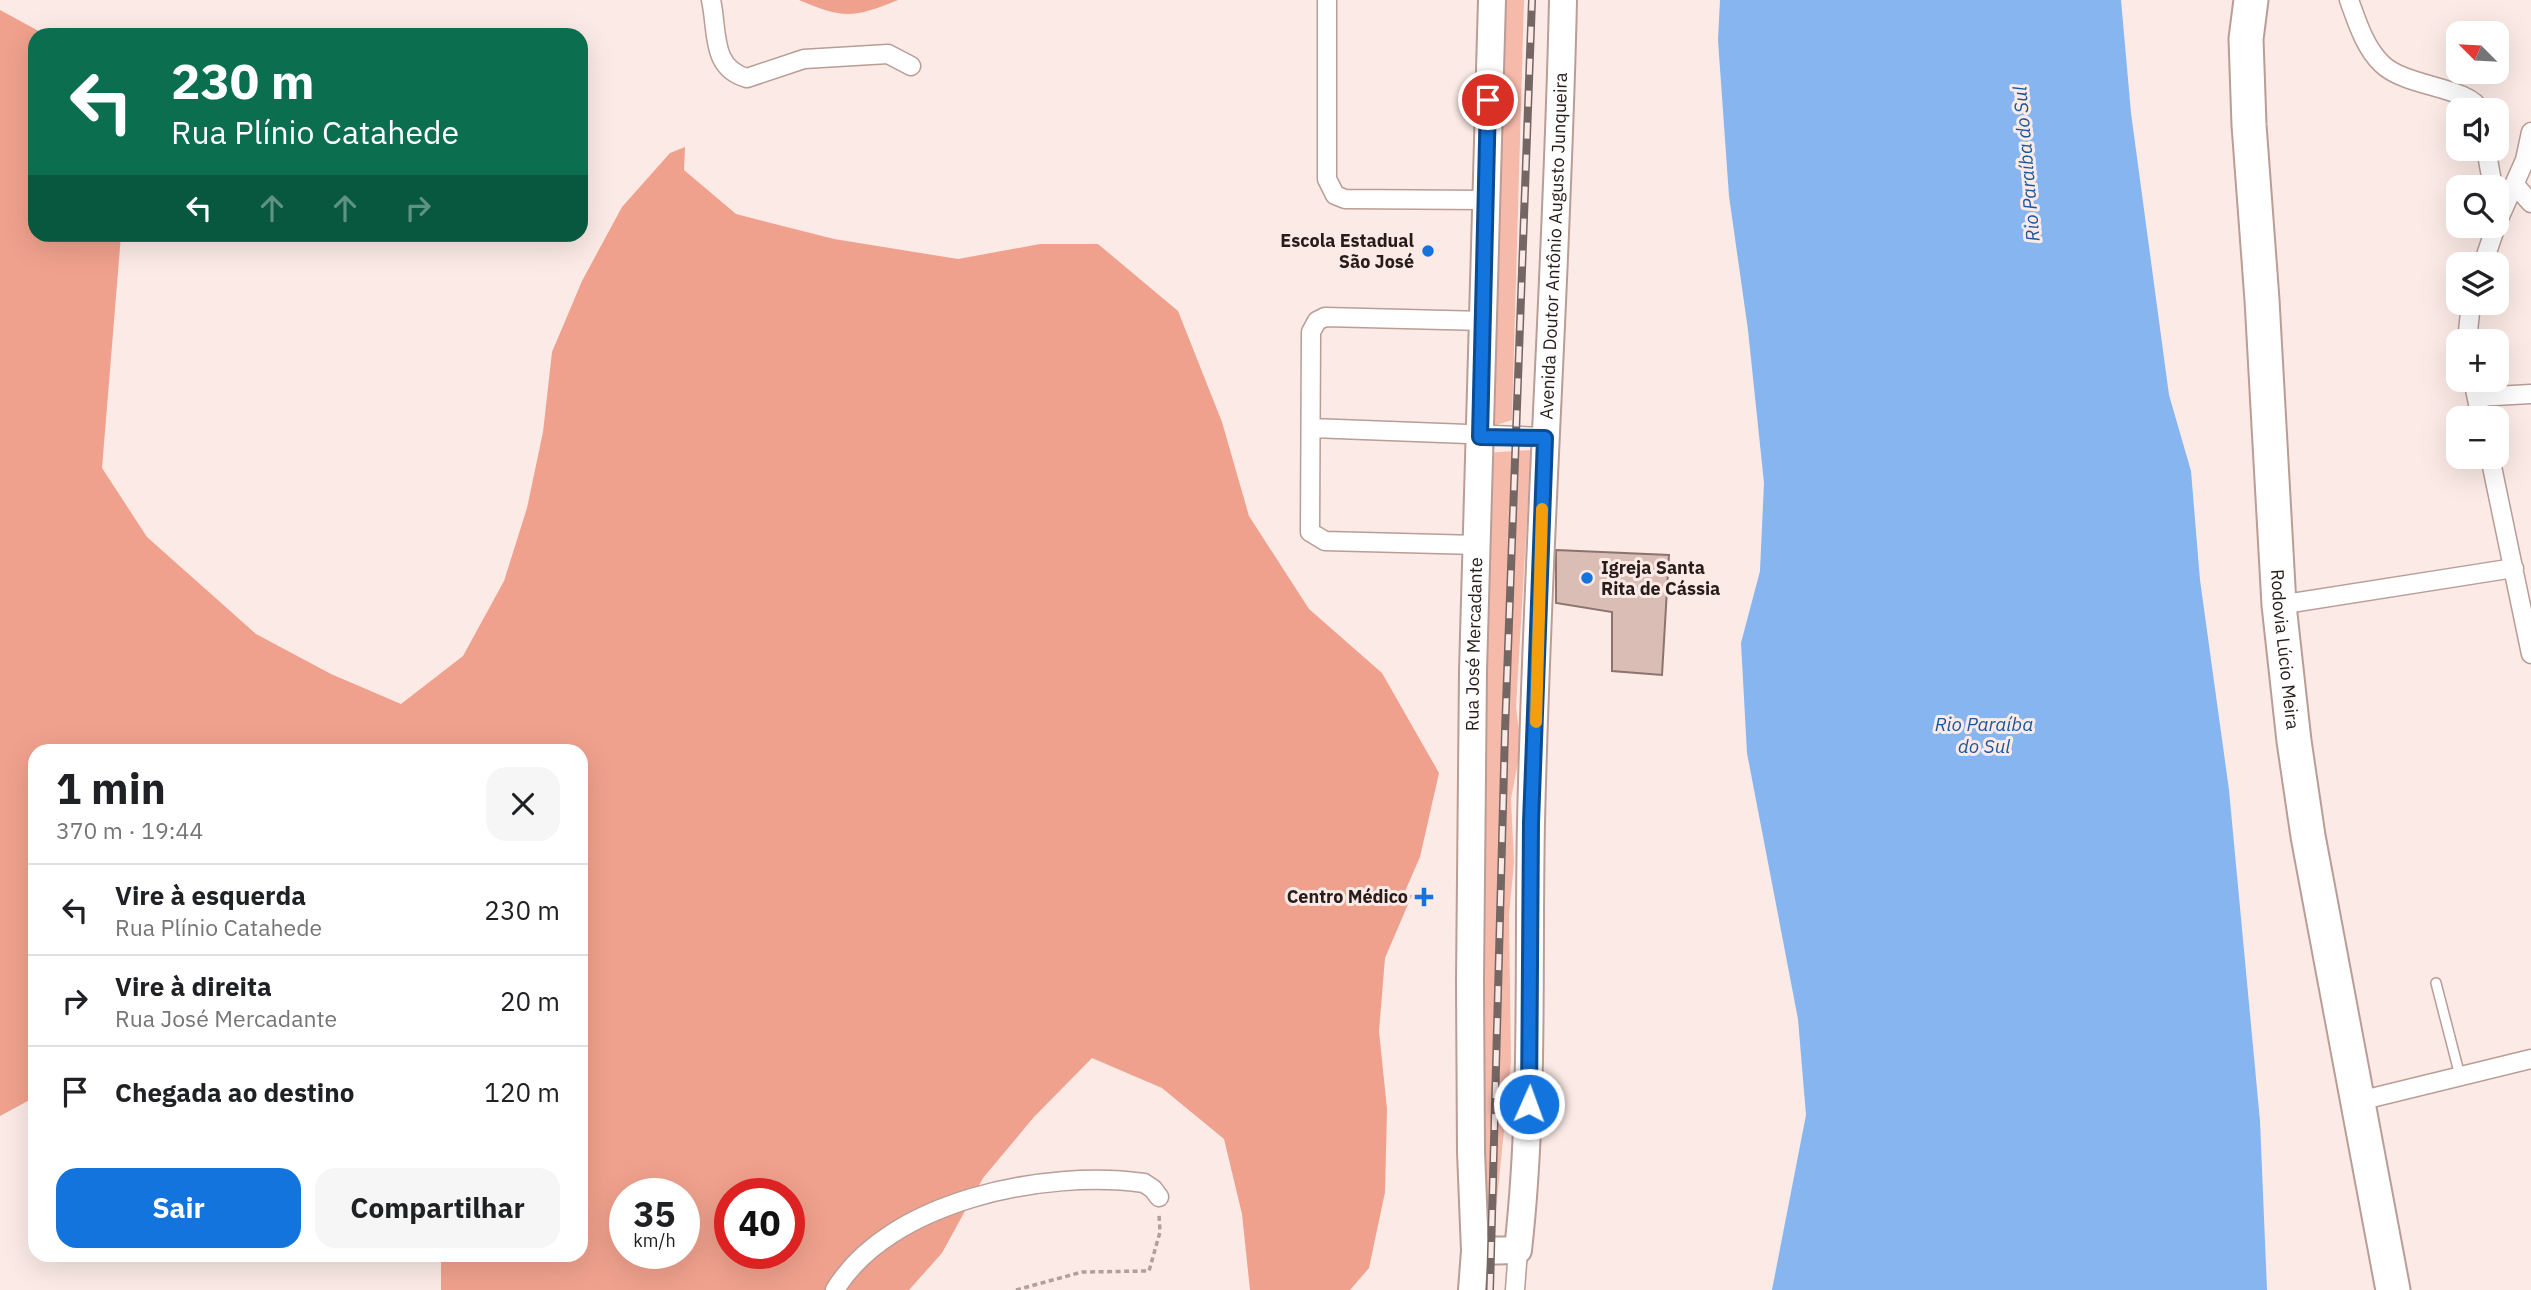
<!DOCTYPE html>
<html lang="pt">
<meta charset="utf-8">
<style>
:root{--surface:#fff;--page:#f6f6f6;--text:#202124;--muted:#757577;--line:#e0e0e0;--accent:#1374dd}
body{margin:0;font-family:"IBM Plex Sans",sans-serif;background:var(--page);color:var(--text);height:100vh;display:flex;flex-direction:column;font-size:26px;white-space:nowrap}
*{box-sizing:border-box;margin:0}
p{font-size:23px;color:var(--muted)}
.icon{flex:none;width:38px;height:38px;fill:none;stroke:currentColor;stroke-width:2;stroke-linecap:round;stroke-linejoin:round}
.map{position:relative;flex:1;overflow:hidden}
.side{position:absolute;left:28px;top:744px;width:560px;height:518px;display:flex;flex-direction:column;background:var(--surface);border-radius:21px;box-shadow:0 7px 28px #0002}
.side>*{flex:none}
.guide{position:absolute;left:28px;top:28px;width:560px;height:214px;border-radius:21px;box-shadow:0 7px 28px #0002;background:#0b6e4f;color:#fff;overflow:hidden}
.needle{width:46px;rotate:294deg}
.buttons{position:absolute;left:2446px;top:21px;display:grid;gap:14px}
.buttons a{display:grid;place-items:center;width:63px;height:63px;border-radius:14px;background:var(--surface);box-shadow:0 7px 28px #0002;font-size:35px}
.speed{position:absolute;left:609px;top:1178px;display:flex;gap:14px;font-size:35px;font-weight:700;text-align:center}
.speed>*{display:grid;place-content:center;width:91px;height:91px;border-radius:50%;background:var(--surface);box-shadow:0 7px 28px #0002;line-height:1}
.speed small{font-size:18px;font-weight:400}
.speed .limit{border:10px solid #d22;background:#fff;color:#111}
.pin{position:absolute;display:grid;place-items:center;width:60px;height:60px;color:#fff;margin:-30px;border:4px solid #fff;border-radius:50%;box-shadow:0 2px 7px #0007}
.me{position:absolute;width:77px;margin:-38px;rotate:2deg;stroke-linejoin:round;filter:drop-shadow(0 0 5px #0008)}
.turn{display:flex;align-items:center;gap:24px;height:147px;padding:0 28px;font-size:32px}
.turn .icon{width:91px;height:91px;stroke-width:2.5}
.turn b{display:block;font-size:49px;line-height:60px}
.lanes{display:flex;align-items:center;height:66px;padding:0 28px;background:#0003;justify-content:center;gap:35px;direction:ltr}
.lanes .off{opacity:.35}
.round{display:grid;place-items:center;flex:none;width:74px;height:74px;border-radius:21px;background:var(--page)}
.overview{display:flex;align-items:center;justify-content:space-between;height:119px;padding:0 28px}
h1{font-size:42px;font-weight:700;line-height:52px}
.action{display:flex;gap:14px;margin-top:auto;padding:14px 28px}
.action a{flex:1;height:80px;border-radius:21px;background:var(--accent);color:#fff;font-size:28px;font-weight:700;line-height:80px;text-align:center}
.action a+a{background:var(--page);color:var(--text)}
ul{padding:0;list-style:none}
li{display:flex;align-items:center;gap:21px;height:91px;padding:0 28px;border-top:2px solid var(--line)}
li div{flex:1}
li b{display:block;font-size:26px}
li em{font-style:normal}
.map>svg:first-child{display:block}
</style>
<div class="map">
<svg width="2531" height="1290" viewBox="0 0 2531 1290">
<rect width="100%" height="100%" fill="#fbeae5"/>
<!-- green -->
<path fill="#f6baab" d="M1496 0H1524L1512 420 1484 429Z
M1531 450 1516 707 1521 747 1511 799 1514 862 1509 915 1511 1062 1496 1209 1474 1219 1485 453Z"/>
<!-- forest -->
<path fill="#f0a18d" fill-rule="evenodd" d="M799 0H898C854 18 843 19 799 0Z
M0 10 46 35H35V234L121 235 102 468 147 537 256 634 331 674 401 704 463 656 504 581 527 508 543 432 552 352 582 281 622 207 670 153 685 147 684 170 736 214 834 239 958 259 1040 244H1098L1178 311 1222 422 1249 516 1309 609 1382 673 1439 773 1420 857 1403 896 1412 895 1385 958 1379 1031 1387 1109 1385 1192 1369 1268 1350 1290H1250L1242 1214 1224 1139 1162 1088 1092 1058 1034 1117 983 1178 942 1253 909 1290H441V1255H581V751H35V1097L0 1116ZM625 1194H684V1253H625ZM730 1194H789V1253H730Z"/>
<!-- water -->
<path fill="#87b5f0" d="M1720 0H2121L2131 113 2169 395 2191 471 2200 580 2229 790 2260 1121 2267 1290H1772L1806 1115 1798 1019 1747 753 1741 643 1760 571 1764 483 1748 330 1729 196 1718 40Z"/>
<!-- building -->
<path fill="#dabeb6" stroke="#8d736d" stroke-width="2" d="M1556 550 1669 555 1662 675 1612 671V612L1556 603Z"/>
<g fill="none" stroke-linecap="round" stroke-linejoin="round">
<defs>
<path id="lane" d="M2436 983 2460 1076"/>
<path id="street" d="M711 0C718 30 710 68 747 78L804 59 888 54 911 66
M1327 0V179L1335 195 1345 199 1485 200
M2349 0C2357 22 2365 48 2382 64 2405 87 2470 87 2480 110
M2486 149 2493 187
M2515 185 2531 203
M2497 223 2525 160 2531 132
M2483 264 2496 226
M2467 341 2471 303
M2473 380 2481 418
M2477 397 2531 394
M1312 428 1545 437
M2490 457 2531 654
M1477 545 1325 541 1310 532 1311 332 1317 321 1325 317 1484 321
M2279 605 2514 568
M2359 1101 2531 1059
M835 1290C889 1200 1047 1169 1144 1183L1153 1189 1159 1197
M1515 1290 1518 1250"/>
<g id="secondary">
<path id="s1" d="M1475 1251 1518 1250C1534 1108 1528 966 1531 823 1537 548 1557 274 1563 0"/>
<path id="s2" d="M1472 1290 1475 1251 1471 1152 1470 982 1473 671 1492 0"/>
</g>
<g id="highway">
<path id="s3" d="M2251 0 2246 39 2249 125 2262 300 2279 605 2294 741 2308 836 2393 1290"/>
</g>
</defs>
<!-- lane casing -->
<use href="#lane" stroke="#b99d96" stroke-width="12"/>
<!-- street casing -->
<use href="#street" stroke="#b99d96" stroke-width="21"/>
<!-- secondary casing -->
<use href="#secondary" stroke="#b99d96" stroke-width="30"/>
<!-- highway casing -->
<use href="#highway" stroke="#b99d96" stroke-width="37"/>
<!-- path -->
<path stroke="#afa09c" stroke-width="3.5" stroke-dasharray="5 3.5" stroke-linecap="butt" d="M1016 1290 1082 1272 1149 1271 1160 1232 1159 1214"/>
<!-- lane -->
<use href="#lane" stroke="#fff" stroke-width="9"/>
<!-- street -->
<use href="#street" stroke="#fff" stroke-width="18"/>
<!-- secondary -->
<use href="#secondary" stroke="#fff" stroke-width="26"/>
<!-- highway -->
<use href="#highway" stroke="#fff" stroke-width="33"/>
<defs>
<path id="rail" d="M1490 1290 1505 731 1532 0"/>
</defs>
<!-- rail casing -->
<use href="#rail" stroke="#736663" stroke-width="8"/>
<!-- rail -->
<use href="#rail" stroke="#fbeae5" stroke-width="5" stroke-dasharray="16" stroke-linecap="butt"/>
</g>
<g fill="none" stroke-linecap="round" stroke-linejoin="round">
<defs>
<path id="route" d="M1488 100 1480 437 1545 438 1531 823 1529 1104"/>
</defs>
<!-- route casing -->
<use href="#route" stroke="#0c4b90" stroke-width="18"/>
<!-- route -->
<use href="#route" stroke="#1374dd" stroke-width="12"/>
<!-- slow -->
<path stroke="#f59e0b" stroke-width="12" d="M1536 722 1542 509"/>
</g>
<!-- markers -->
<g fill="#1374dd" stroke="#fbeae5" stroke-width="2.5">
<circle cx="1428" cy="251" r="7"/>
<circle cx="1587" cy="578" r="7"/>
<path d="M1420.5 886.5h7v7h7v7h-7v7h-7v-7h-7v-7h7z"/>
</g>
<g text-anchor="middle" stroke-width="6" stroke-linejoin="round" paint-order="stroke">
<!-- poi labels -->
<g font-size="18" font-weight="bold" fill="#271c1a" stroke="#fbeae5" text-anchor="end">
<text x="1414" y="247">Escola Estadual<tspan x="1414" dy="21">São José</tspan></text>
<text x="1601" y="574" text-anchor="start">Igreja Santa<tspan x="1601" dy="21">Rita de Cássia</tspan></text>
<text x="1408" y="903">Centro Médico</text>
</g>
<!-- street labels -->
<g font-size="18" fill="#271c1a" stroke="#fbeae5">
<text dy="6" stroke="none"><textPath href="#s1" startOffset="1048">Avenida Doutor Antônio Augusto Junqueira</textPath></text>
<text dy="6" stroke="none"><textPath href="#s2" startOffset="646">Rua José Mercadante</textPath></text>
<text dy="6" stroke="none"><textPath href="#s3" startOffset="651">Rodovia Lúcio Meira</textPath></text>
</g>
<!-- water labels -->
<g font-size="19" font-style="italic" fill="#1b569d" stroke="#fbeae5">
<text transform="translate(2026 164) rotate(-95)" y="7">Rio Paraíba do Sul</text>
<text x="1984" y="731">Rio Paraíba<tspan x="1984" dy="22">do Sul</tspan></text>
</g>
</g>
</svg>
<div class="buttons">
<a><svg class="needle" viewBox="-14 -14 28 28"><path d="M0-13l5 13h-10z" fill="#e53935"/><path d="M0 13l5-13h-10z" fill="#757577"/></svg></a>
<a><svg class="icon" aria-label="sound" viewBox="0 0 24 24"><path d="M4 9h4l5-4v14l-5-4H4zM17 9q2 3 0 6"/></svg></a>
<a><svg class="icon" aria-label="search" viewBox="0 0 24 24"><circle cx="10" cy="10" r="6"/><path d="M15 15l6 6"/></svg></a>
<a><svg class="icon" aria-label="layers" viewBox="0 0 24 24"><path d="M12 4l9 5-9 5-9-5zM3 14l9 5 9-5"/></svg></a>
<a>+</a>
<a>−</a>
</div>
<div class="speed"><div>35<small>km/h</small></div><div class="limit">40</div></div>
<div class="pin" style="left:1488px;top:100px;background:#d93025"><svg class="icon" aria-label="arrive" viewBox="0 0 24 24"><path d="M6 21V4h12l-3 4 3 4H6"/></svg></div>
<svg class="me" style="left:1529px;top:1104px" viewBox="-20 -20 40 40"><circle r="17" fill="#1374dd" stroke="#fff" stroke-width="3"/><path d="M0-11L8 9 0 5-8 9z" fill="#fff"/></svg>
<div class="guide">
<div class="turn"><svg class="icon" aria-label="left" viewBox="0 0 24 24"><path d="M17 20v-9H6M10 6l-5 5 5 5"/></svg><div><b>230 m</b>Rua Plínio Catahede</div></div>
<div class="lanes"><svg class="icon" aria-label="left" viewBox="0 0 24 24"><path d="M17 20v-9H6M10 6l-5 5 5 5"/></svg><svg class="icon off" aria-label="ahead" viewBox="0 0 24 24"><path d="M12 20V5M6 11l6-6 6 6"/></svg><svg class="icon off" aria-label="ahead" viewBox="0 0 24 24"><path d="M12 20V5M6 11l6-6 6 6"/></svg><svg class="icon off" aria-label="right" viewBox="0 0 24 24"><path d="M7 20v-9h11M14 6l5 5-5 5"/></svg></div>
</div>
<section class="side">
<div class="overview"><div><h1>1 min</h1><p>370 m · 19:44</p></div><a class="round"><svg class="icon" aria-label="close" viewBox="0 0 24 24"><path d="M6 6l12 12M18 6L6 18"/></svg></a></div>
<ul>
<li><svg class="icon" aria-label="left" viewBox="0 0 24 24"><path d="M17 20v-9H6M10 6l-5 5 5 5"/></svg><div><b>Vire à esquerda</b><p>Rua Plínio Catahede</p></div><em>230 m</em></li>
<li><svg class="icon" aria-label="right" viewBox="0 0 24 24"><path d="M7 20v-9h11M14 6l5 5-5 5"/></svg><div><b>Vire à direita</b><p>Rua José Mercadante</p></div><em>20 m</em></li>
<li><svg class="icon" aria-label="arrive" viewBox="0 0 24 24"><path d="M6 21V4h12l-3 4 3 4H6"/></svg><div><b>Chegada ao destino</b></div><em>120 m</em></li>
</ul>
<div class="action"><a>Sair</a><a>Compartilhar</a></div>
</section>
</div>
